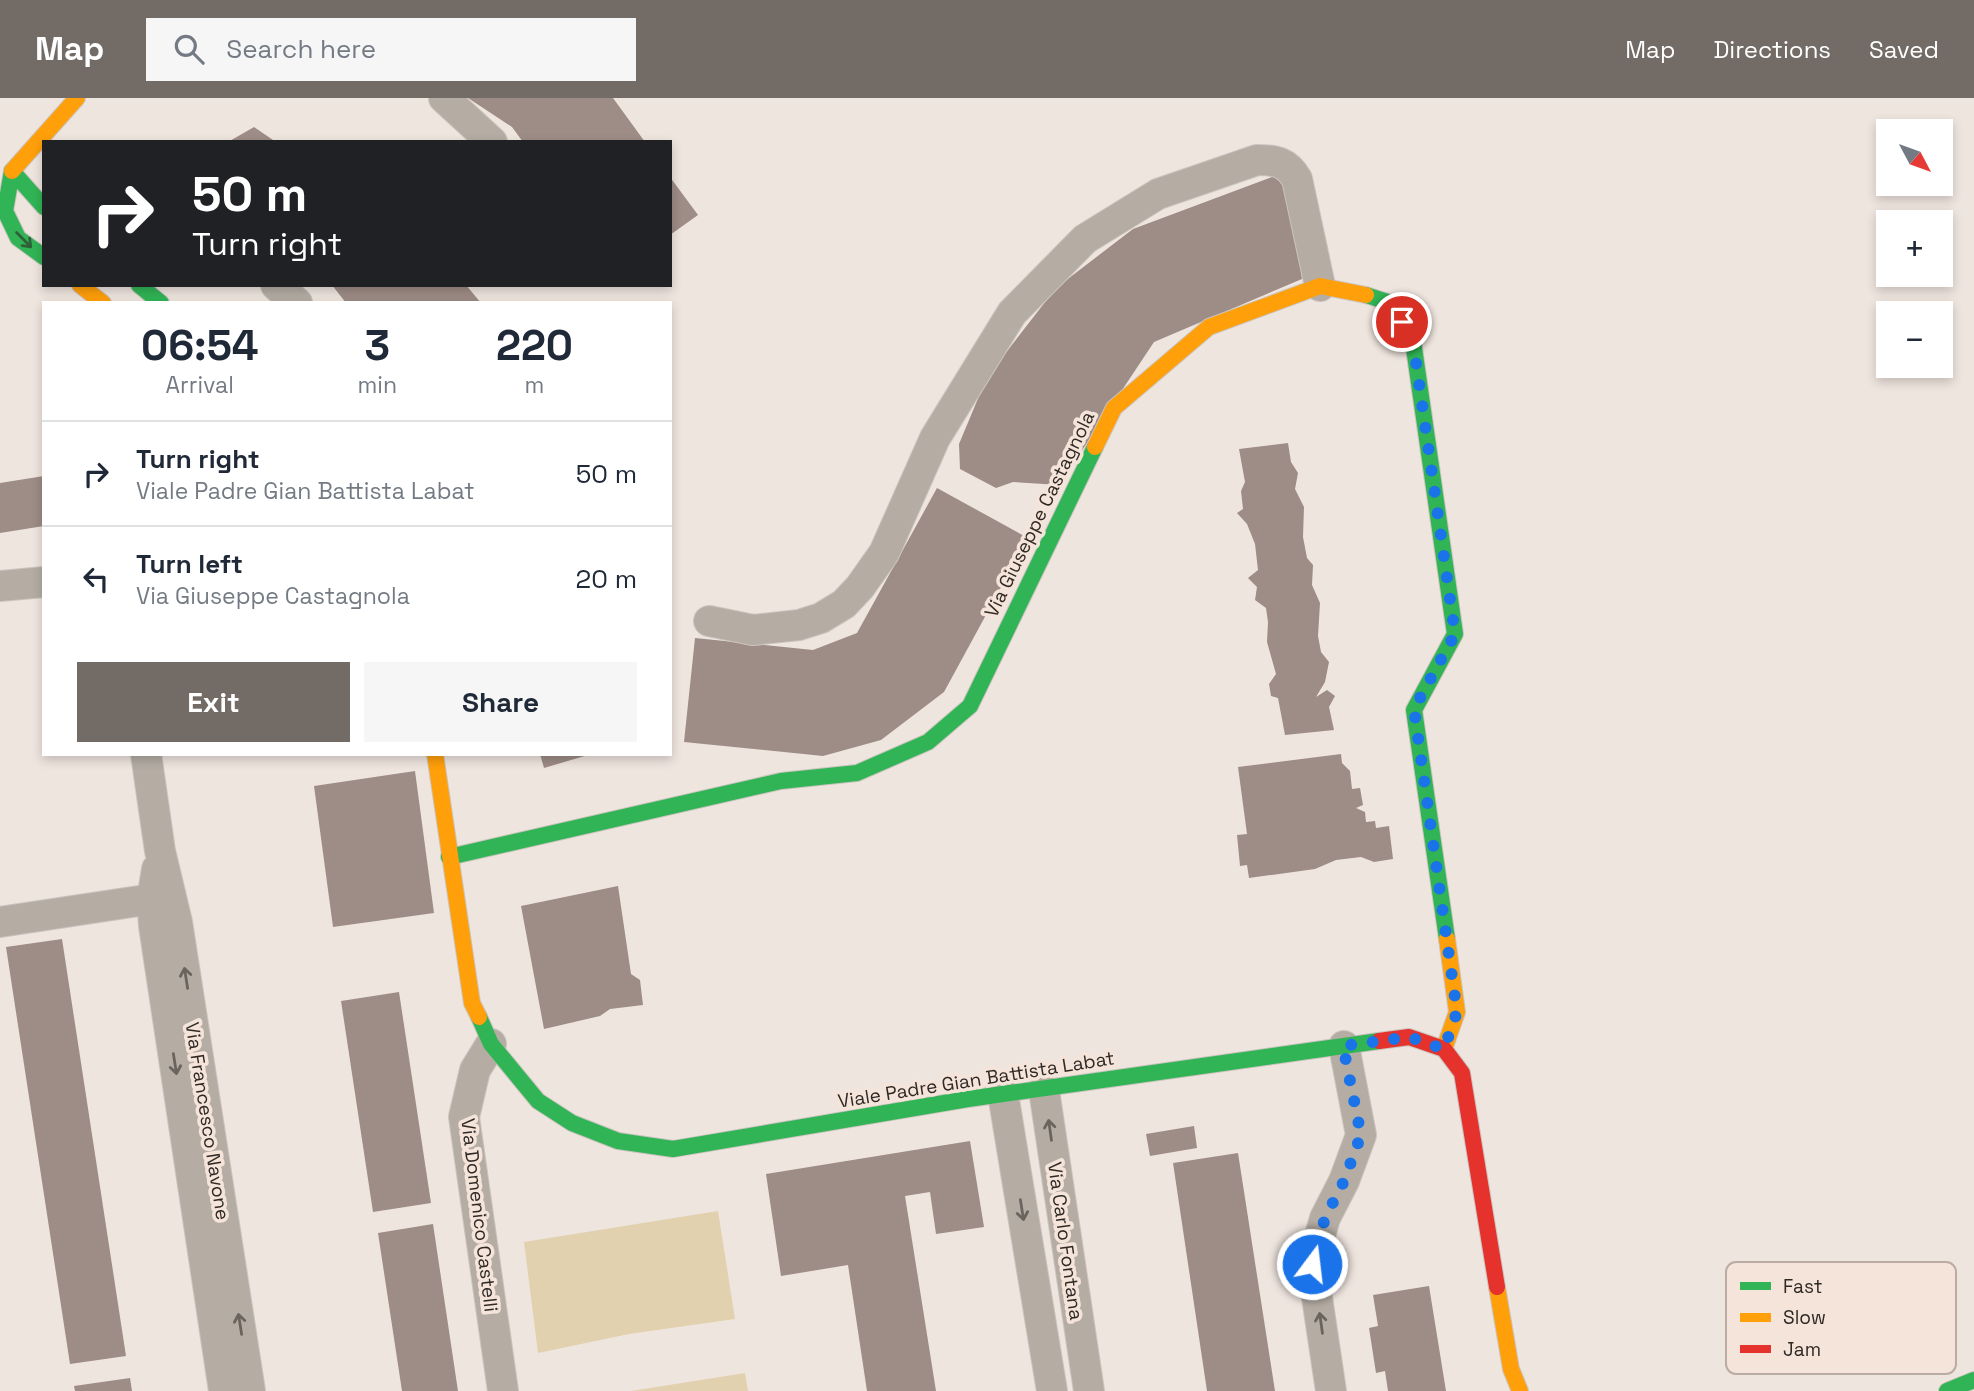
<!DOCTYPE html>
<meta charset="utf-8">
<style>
:root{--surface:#fff;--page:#f6f6f7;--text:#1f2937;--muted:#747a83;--line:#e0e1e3;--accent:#726b66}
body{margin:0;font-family:"Space Grotesk",sans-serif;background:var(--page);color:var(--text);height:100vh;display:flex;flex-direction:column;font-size:26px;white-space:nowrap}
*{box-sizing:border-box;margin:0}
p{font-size:23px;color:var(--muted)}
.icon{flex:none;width:38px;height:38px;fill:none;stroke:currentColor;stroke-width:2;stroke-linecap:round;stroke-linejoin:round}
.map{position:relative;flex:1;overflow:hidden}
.sheet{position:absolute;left:42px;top:203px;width:630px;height:455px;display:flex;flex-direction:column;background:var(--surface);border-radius:0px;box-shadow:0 4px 10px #0003}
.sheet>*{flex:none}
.top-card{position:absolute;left:42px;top:42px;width:630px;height:147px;border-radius:0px;box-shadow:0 4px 10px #0003;background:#202124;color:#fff;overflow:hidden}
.needle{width:46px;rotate:131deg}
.buttons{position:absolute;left:1876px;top:21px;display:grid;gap:14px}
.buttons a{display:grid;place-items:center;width:77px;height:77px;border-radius:0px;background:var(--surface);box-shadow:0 4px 10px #0003;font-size:35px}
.pin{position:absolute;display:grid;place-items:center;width:60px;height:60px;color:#fff;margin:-30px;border:4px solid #fff;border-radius:50%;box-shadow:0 2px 7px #0007}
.me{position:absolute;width:77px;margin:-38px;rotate:15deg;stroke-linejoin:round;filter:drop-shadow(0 0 5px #0008)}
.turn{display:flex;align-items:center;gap:24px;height:147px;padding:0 35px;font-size:32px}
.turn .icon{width:91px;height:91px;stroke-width:2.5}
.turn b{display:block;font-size:49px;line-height:60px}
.eta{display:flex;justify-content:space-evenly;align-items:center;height:119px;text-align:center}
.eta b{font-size:42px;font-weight:600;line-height:49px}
.primary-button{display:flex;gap:14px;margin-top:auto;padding:14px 35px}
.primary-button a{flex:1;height:80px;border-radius:0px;background:var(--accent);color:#fff;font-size:28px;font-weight:600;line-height:80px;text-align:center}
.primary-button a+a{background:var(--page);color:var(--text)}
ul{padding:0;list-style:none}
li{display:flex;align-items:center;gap:21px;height:105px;padding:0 35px;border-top:2px solid var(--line)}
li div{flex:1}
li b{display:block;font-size:26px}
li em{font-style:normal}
header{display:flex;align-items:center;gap:42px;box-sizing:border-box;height:98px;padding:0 35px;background:var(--accent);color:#fff}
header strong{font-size:33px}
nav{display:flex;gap:38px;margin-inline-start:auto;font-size:24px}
.search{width:490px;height:63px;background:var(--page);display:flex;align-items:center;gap:18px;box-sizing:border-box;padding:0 24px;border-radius:0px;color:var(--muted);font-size:26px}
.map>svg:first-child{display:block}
</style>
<header>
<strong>Map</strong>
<div class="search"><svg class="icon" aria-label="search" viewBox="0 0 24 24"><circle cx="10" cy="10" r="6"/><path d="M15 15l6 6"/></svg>Search here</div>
<nav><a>Map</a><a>Directions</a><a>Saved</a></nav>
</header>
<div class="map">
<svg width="1974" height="1293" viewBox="0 0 1974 1293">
<rect width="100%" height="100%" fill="#efe5df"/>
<!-- green -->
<path fill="#e1d1af" d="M718 1113 735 1221 629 1236 538 1255 524 1144Z
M745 1275 748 1293H631Z"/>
<!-- building -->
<path fill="#9e8c86" d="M468 0H613L645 44H523L512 29Z
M254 29 276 44H228Z
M1291 72 1302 181 1154 244 1059 387 1013 384 996 390 960 371 959 346 987 279 1056 190 1133 131Z
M670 79 698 117 670 137Z
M332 187H466L481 205H346Z
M1288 345 1291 364 1298 375 1295 391 1304 409 1303 439 1307 460 1313 467 1312 487 1320 505 1318 538 1321 554 1329 564 1325 584 1316 599 1327 592 1335 598 1329 609 1334 632 1285 637 1278 600 1271 598 1269 586 1276 576 1267 544 1268 524 1266 510 1255 502 1257 489 1248 480 1258 472 1255 446 1247 426 1237 415 1243 411 1241 393 1245 384 1239 351Z
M44 378V428L0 435V385Z
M937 390 1028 440 944 594 881 642 823 658 684 644 695 540 813 552 857 535Z
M540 656H588V657L544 670Z
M1341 656 1342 665 1350 673 1352 691 1360 690 1363 707 1356 710 1365 714 1366 724 1375 723 1376 730 1389 728 1393 761 1374 764 1361 759 1336 762 1315 771 1249 780 1247 767 1240 768 1237 737 1247 736 1238 669Z
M415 673 434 815 333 829 314 688Z
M618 788 631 876 640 882 643 907 610 911 600 918 544 931 521 808Z
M62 841 126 1258 70 1266 6 849Z
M399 894 431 1105 373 1114 341 903Z
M1194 1028 1197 1050 1150 1058 1146 1036Z
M970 1043 984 1129 936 1136 930 1094 905 1098 936 1293H867L848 1167 781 1178 766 1076Z
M1238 1055 1275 1293H1207L1173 1065Z
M433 1126 458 1293H402L378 1135Z
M1429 1188 1446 1293H1388L1385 1273 1376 1275 1369 1230 1378 1228 1373 1197Z
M130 1280 132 1293H75L74 1288Z"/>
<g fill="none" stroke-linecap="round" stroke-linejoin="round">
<defs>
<path id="street" d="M444 0 492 44
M276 187 297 205
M0 488 44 484
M709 523 753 532 799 527 821 520 844 506 860 489 884 455 935 340 1012 215 1085 141 1158 96 1257 62C1276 62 1287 64 1297 81L1320 188
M146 656 160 753 177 824 250 1293
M157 771 152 801 154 828 224 1293
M0 824 152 801
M491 946 475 972 464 1019 503 1293
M1044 992 1089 1293
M1003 996 1052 1293
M1331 1293 1312 1166 1325 1120 1344 1083 1361 1037 1344 948"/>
<path id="fast" d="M12 73 5 113 18 140 44 159
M12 73 44 109
M139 187 161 205
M1366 197 1391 205 1413 243 1455 536 1414 612 1447 841
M449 759 781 683 857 675 928 644 970 608 1095 349
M479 919 491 946 538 1003 572 1025 618 1043 673 1051 968 1001 1379 943
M1947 1293 1974 1282"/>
<path id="slow" d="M12 73 77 0
M80 187 103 205
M1095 349 1114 310 1209 229 1320 188 1366 197
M435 656 472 905 479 919
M1444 951 1457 914 1447 841
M1497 1189 1511 1271 1520 1293"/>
<path id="jam" d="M1379 943 1409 939 1444 951 1462 975 1497 1189"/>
</defs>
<!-- street casing -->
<use href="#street" stroke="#cbc4bf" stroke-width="32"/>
<!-- fast casing -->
<use href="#fast" stroke="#cbc4bf" stroke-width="18"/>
<!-- slow casing -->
<use href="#slow" stroke="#cbc4bf" stroke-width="18"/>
<!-- jam casing -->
<use href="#jam" stroke="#cbc4bf" stroke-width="18"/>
<!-- street -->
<use href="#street" stroke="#b5ada4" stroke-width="30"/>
<!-- fast -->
<use href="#fast" stroke="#30b455" stroke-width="16"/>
<!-- slow -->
<use href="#slow" stroke="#ff9f0a" stroke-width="16"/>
<!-- jam -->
<use href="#jam" stroke="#e5322d" stroke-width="16"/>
</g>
<!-- one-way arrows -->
<defs><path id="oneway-shaft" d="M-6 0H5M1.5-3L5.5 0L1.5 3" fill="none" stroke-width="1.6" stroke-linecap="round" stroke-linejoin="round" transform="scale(1.75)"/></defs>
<use stroke="#2f6138" href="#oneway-shaft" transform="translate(24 142) rotate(45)"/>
<g stroke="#6b645e">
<use href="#oneway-shaft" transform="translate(186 880) rotate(-99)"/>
<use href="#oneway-shaft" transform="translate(175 966) rotate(81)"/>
<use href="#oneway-shaft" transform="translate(1050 1032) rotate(-98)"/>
<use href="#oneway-shaft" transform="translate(1022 1112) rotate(81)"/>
<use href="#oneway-shaft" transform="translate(1321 1225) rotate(-98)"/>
<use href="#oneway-shaft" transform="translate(240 1226) rotate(-99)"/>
</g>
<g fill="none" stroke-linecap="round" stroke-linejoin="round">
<!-- route -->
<path stroke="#1a73e8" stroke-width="12" stroke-dasharray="0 21.6" d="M1312 1166 1325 1120 1344 1083 1361 1037 1343 948 1409 939 1444 951 1457 914 1414 611 1455 536 1413 243 1402 224"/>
</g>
<g text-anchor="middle" stroke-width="7" stroke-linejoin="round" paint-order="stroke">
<!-- street labels -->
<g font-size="19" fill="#2f2925" stroke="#f5e4d9">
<text transform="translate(1039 416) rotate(-64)" y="7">Via Giuseppe Castagnola</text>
<text transform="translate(976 981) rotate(-9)" y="7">Viale Padre Gian Battista Labat</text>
<text transform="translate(208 1023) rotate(81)" y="7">Via Francesco Navone</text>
<text transform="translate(480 1117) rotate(83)" y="7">Via Domenico Castelli</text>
<text transform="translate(1066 1143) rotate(82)" y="7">Via Carlo Fontana</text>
</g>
</g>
<!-- legend -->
<rect x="1726" y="1164" width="230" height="112" rx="10" fill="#f5e4d9" stroke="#baaca3" stroke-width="2"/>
<rect x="1740" y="1184" width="31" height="8" fill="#30b455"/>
<rect x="1740" y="1215" width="31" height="9" fill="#ff9f0a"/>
<rect x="1740" y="1247" width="31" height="8" fill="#e5322d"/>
<g font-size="19" fill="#2f2925">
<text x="1783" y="1195">Fast</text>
<text x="1783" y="1226">Slow</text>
<text x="1783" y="1258">Jam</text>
</g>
</svg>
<div class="buttons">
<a><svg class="needle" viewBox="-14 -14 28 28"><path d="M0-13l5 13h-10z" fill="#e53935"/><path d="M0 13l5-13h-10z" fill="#747a83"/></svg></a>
<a>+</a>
<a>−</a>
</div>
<div class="pin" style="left:1402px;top:224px;background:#d93025"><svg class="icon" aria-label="arrive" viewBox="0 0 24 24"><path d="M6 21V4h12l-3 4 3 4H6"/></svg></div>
<svg class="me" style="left:1312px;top:1166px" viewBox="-20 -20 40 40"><circle r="17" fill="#1a73e8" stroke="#fff" stroke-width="3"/><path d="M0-11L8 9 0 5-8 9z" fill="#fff"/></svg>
<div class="top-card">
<div class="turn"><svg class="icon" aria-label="right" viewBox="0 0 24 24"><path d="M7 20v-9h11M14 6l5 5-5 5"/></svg><div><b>50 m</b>Turn right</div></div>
</div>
<section class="sheet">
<div class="eta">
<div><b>06:54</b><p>Arrival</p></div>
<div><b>3</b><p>min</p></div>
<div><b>220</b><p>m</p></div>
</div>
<ul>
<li><svg class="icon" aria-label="right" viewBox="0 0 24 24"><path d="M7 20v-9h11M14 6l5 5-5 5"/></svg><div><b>Turn right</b><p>Viale Padre Gian Battista Labat</p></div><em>50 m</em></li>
<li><svg class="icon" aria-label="left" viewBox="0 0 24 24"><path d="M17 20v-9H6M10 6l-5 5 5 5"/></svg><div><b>Turn left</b><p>Via Giuseppe Castagnola</p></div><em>20 m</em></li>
</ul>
<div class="primary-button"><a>Exit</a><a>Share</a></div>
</section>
</div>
